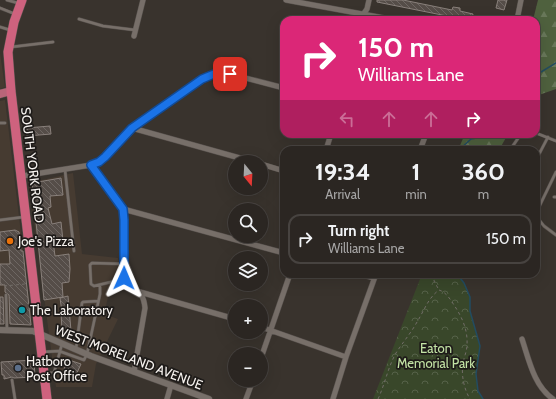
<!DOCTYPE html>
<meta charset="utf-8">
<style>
:root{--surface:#2b2622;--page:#37322f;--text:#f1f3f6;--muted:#a6a5a5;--line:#474340}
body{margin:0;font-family:Cabin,sans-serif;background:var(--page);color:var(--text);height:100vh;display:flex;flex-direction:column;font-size:15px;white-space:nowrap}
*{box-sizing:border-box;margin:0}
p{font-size:13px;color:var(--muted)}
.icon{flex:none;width:22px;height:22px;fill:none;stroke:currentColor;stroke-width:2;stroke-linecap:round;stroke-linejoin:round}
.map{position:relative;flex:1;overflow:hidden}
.panel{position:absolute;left:280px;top:146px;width:260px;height:132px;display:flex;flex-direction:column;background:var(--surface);border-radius:12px;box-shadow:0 4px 16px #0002,0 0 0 1px var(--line)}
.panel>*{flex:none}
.guide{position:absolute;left:280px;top:16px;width:260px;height:122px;border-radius:12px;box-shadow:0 4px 16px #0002,0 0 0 1px var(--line);background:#db2777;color:#fff;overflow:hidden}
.needle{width:26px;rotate:162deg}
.tools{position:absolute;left:228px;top:155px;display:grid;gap:8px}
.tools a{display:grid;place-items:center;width:40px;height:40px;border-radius:50%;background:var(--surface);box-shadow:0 4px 16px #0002,0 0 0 1px var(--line);font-size:20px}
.pin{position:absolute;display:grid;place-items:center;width:34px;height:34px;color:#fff;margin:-17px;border-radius:8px;box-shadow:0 2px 6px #0006}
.me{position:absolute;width:44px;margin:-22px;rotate:1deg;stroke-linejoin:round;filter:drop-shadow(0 0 3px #0008)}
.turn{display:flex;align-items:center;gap:14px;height:84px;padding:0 12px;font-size:18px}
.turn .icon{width:52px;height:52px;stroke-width:2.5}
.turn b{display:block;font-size:28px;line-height:34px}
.lanes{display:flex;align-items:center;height:38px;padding:0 12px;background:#0003;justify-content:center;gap:20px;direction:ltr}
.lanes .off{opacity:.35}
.eta{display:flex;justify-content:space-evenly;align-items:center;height:68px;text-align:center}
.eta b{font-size:24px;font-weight:700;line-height:28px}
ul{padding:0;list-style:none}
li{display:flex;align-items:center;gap:12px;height:50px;margin:0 8px 6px;padding:0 4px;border:2px solid var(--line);border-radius:12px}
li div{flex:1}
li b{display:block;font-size:15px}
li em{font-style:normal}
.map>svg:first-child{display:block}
</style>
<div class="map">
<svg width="556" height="399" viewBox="0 0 556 399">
<defs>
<pattern id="forest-firs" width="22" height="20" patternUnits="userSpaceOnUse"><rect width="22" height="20" fill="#4f613e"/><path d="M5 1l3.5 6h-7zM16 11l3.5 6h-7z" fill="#69785a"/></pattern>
<pattern id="park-crowns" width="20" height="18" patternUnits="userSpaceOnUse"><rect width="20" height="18" fill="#39472a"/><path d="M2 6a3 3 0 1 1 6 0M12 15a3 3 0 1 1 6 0" fill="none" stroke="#566249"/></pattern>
<pattern id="building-back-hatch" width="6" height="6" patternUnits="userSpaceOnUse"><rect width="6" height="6" fill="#554d48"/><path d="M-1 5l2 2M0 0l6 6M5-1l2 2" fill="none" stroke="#6e6763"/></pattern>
</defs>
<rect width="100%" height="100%" fill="#39332d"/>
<!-- built -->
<path fill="#463b31" d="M0 53 5 87 0 89Z
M5 100 32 325 0 324V101Z
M73 173 82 254 118 258 124 286 109 293 104 314 118 319 96 364 92 387H56L29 183Z"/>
<!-- forest -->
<path fill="url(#forest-firs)" d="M538 0H556V89L536 96V20H533Z
M465 134H508L499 150H458Z"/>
<!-- park -->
<path fill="url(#park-crowns)" d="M422 274H457L464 283 470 297V311L480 346 476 374 478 391 483 399H373Z"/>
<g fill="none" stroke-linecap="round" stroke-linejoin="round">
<!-- stream -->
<path stroke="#224c61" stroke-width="1.5" d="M536 75 556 63
M459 150 471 139 483 137 485 134
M457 274 464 283 470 297V311L480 346 476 374 478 391 483 399"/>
</g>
<!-- building -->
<path fill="url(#building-back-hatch)" stroke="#89807b" d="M377 0H403L452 10 453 7 460 8V11L473 14 472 20H467L377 2Z
M498 0H507L504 10 496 8Z
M50 126 51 134 27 136V128Z
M61 178 63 195 50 196 51 207 48 208 52 224 61 222 63 241H53L55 256 69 254 70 269 69 282 62 283 63 297 44 300 32 183Z
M15 230 19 232 21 251H23L31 325 10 324 9 295 5 292V285H0V264H10L9 250 0 251V232Z
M68 296 71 331H62L61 312H62L60 298Z
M0 297H3L4 324H0Z
M34 360 35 377 14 378 12 377 4 379V375H2L1 362Z
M69 360 81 364 75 377 65 373 64 370 66 362Z"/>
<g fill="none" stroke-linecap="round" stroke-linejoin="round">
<defs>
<path id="service" d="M7 0 18 3
M0 8 15 14
M79 19 103 26 135 30
M0 27 10 30
M11 47 53 42
M0 123H5
M536 133 556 141
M510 150 521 134
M536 160 548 137
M65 170 74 251
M554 197H556
M536 206 539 207 556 172
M536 216 544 226 556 235
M0 220 24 217
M124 264 92 263 90 265 91 284 94 286 124 279
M6 295 7 330
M76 349 82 303 83 302 98 301
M43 352 59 351 84 360 87 354 100 294V285
M45 373H54L62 344
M12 380 15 399"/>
<path id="minor" d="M286 0 395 20
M359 20 367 9 369 0
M517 20 521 0
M134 36 143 0
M132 128 254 162
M326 150 331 134
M420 150 426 134
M261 164 284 171
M91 165 123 209 124 220V278C133 293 143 287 145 308L134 372
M22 176 91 165 99 162 105 157 132 128 202 79 214 74H230L284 88
M123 209 284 253
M360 274 374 278
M140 292 235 319
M261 327 346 357
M522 339C529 360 534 386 553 399
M261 358 290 274
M167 399 171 385
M246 399 253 380
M333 399 346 357 376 274"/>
<path id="tertiary" d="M0 330 33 331 91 356 209 399"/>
<path id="primary" d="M0 94 11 91"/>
<path id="trunk" d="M22 0 14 22 8 52 11 91 47 399"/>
</defs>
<!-- service casing -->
<use href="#service" stroke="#58524e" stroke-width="3.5"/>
<!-- minor casing -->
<use href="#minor" stroke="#58524e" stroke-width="6"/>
<!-- tertiary casing -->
<use href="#tertiary" stroke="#58524e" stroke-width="7"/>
<!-- primary casing -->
<use href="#primary" stroke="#58524e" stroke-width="9"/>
<!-- trunk casing -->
<use href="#trunk" stroke="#58524e" stroke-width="10"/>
<!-- path -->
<path stroke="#726d68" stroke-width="1" stroke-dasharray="3 3" stroke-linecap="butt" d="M435 274 434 281 439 290
M4 286 25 284
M378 399C385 384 388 367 396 353 403 342 411 333 417 322 424 311 428 298 439 290 446 292 450 299 454 305 462 317 468 330 467 345 467 351 464 357 463 363 461 375 464 389 470 399"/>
<!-- service -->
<use href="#service" stroke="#776f69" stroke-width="2.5"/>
<!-- minor -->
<use href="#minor" stroke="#776f69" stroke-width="5"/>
<!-- tertiary -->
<use href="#tertiary" stroke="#776f69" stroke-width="6"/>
<!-- primary -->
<use href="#primary" stroke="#b86579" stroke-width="8"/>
<!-- trunk -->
<use href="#trunk" stroke="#ce627e" stroke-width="9"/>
</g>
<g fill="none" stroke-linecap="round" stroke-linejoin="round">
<defs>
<path id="route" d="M124 278V220L123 209 91 165 99 162 105 157 132 128 202 79 214 74H230"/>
</defs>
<!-- route casing -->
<use href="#route" stroke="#114b97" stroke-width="10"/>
<!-- route -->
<use href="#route" stroke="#1a73e8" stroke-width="7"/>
</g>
<!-- markers -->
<circle fill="#e8710a" stroke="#1e1b19" stroke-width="1.5" cx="10" cy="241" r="4"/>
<circle fill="#0f9aa8" stroke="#1e1b19" stroke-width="1.5" cx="22" cy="310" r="4"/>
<circle fill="#5c6f8a" stroke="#1e1b19" stroke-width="1.5" cx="18" cy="368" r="4"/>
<g text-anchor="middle" stroke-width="3.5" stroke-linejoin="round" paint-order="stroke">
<!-- street labels -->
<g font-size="13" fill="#f7f3ef" stroke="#1e1b19">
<text transform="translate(33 165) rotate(83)" y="5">SOUTH YORK ROAD</text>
<text transform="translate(129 357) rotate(21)" y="5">WEST MORELAND AVENUE</text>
</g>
<!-- poi labels -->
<g font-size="13" fill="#f7f3ef" stroke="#1e1b19" text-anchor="start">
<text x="18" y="246">Joe's Pizza</text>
<text x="30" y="315">The Laboratory</text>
<text x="26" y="366">Hatboro<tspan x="26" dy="15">Post Office</tspan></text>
</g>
<!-- park labels -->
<g font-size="13" fill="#c3e3a5" stroke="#1e1b19">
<text x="436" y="353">Eaton<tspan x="436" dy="15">Memorial Park</tspan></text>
</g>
</g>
</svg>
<div class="tools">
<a><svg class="needle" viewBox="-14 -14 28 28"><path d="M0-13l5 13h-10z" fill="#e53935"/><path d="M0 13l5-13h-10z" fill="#a6a5a5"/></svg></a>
<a><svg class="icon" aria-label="search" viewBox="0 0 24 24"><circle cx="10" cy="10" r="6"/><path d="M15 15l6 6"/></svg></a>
<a><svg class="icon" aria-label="layers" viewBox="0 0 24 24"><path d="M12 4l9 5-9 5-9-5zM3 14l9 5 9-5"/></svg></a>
<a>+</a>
<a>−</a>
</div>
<div class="pin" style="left:230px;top:74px;background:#d93025"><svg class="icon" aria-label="arrive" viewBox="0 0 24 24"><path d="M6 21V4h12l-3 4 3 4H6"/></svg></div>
<svg class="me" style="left:124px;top:278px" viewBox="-20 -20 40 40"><path d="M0-17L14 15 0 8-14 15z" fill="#1a73e8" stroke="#fff" stroke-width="4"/></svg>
<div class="guide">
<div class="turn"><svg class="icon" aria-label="right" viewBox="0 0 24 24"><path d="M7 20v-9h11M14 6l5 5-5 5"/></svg><div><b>150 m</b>Williams Lane</div></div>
<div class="lanes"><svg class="icon off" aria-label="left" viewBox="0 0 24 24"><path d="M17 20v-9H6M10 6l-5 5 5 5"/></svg><svg class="icon off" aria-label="ahead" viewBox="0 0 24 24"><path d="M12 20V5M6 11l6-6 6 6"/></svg><svg class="icon off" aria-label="ahead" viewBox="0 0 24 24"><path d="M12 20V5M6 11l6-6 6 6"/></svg><svg class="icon" aria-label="right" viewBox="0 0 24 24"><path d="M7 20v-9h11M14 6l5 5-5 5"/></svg></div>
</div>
<section class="panel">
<div class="eta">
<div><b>19:34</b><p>Arrival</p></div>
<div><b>1</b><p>min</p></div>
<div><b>360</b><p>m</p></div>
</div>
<ul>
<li><svg class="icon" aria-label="right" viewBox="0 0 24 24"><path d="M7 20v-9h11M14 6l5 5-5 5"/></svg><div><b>Turn right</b><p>Williams Lane</p></div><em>150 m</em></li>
</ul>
</section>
</div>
